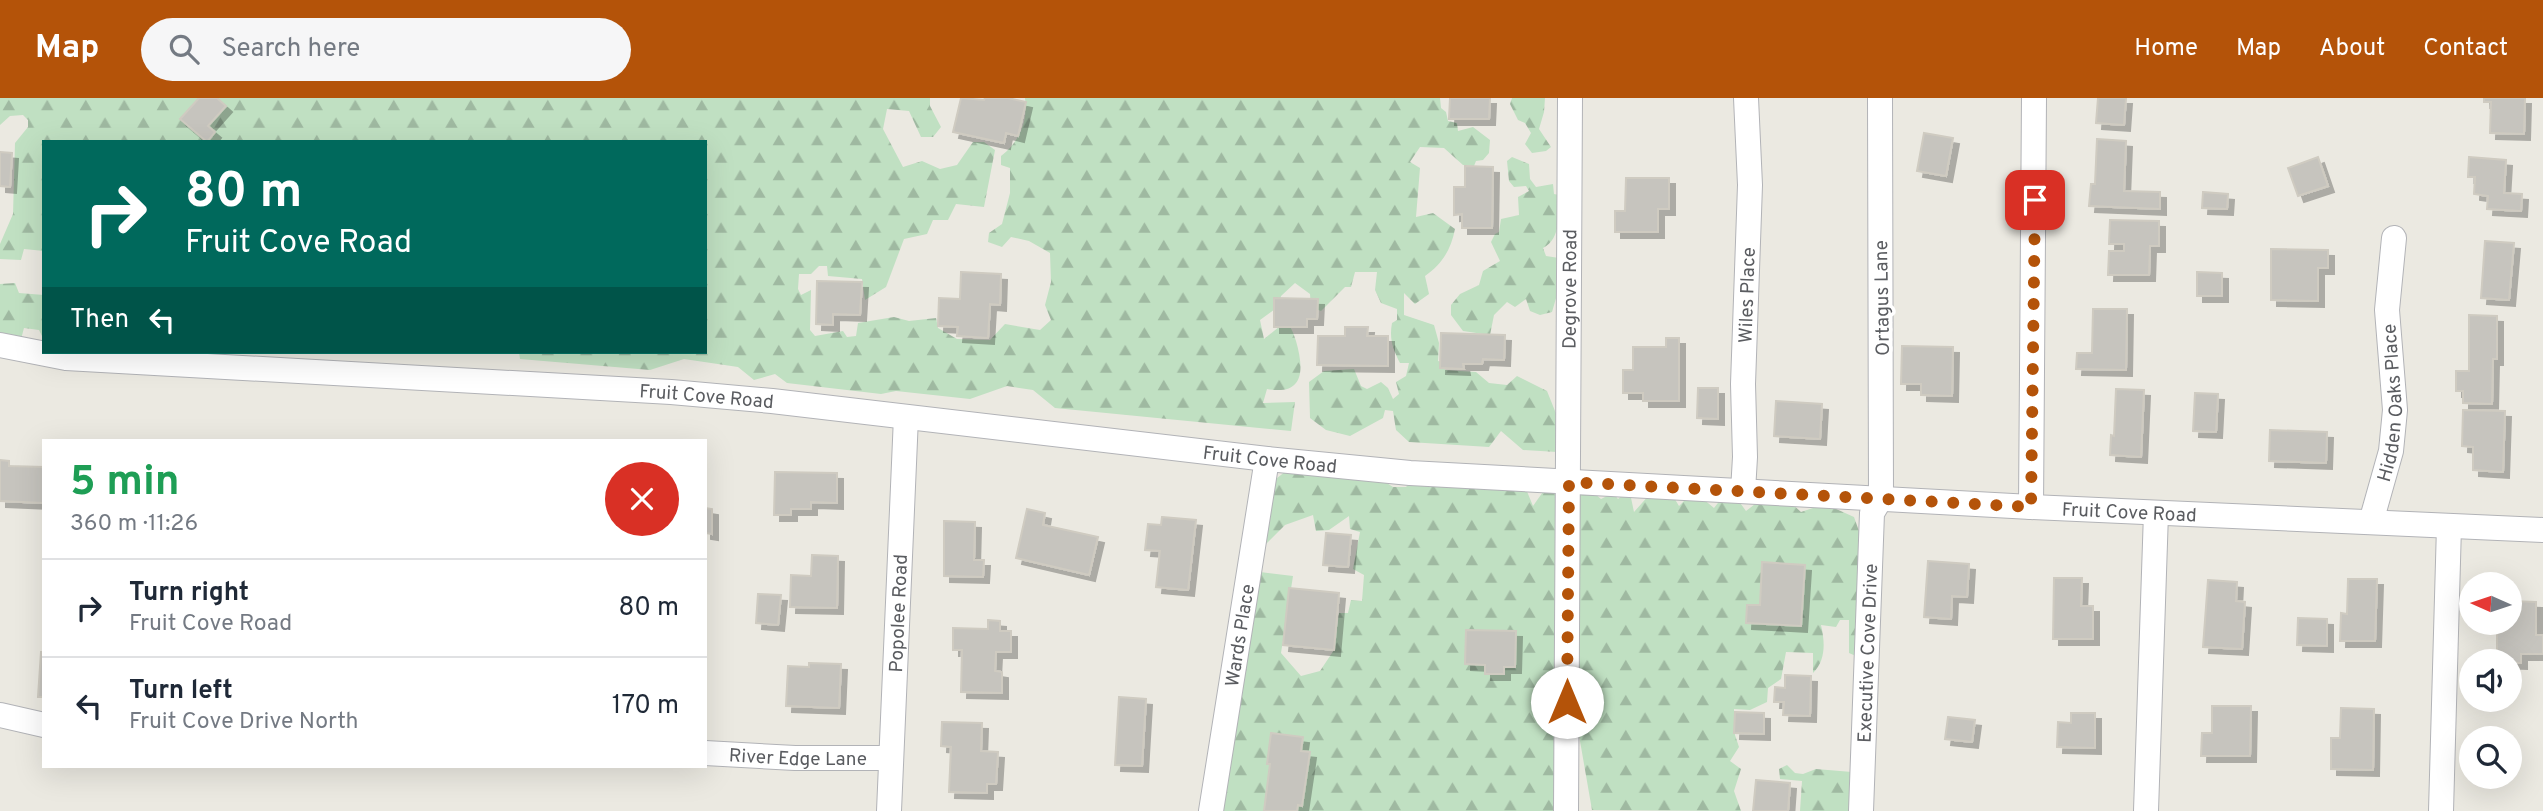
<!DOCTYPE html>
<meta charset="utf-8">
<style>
:root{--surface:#fff;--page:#f6f6f7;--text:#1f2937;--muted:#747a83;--line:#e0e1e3;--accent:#b45309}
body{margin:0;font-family:Overpass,sans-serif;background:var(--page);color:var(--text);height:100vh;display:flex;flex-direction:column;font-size:26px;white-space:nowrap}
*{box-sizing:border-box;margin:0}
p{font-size:23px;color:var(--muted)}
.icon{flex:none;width:38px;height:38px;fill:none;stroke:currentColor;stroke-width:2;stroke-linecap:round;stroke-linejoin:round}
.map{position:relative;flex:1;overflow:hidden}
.side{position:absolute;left:42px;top:341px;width:665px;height:329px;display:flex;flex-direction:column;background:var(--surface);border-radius:0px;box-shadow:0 7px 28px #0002}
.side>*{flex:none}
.top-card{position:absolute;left:42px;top:42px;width:665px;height:214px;border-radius:0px;box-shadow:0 7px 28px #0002;background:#00695c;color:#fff;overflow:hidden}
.needle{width:46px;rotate:273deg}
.controls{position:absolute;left:2459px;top:474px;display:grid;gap:14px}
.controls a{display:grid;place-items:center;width:63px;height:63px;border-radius:50%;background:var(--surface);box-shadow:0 7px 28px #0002;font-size:35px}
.pin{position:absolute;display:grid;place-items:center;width:60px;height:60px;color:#fff;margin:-30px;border-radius:14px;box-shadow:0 4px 10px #0006}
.me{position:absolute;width:77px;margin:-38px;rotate:0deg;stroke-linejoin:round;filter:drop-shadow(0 0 5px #0008)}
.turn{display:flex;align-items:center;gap:24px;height:147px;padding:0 28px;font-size:32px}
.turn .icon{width:91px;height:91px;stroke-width:2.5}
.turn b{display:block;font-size:49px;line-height:60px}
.then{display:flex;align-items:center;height:66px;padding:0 28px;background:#0003;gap:14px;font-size:26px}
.round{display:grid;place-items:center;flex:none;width:74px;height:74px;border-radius:37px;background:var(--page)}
.summary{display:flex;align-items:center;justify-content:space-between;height:119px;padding:0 28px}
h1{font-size:42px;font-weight:700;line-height:52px;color:#1e9e55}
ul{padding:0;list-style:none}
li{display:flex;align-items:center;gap:21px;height:98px;padding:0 28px;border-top:2px solid var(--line)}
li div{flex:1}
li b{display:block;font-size:26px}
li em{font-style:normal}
header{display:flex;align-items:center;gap:42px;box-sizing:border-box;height:98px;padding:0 35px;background:var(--accent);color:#fff}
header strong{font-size:33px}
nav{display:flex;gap:38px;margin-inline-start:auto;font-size:24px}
.search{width:490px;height:63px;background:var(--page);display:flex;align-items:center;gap:18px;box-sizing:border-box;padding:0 24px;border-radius:38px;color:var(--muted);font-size:26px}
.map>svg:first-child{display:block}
</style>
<header>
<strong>Map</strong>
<div class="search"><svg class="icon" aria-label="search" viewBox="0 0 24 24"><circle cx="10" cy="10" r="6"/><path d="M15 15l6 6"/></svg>Search here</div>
<nav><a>Home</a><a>Map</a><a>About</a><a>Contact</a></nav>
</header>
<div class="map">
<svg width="2543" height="713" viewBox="0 0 2543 713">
<defs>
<pattern id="forest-firs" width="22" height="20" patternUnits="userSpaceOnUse" patternTransform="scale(1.75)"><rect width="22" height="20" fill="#c0e0c2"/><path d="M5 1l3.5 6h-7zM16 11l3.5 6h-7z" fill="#9fb9a1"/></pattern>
<filter id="shadow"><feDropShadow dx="6" dy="6" stdDeviation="0" flood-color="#0004"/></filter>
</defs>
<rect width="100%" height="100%" fill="#ebe9e1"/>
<!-- forest -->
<path fill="url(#forest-firs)" d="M0 0H930V8L941 29 933 39H921L909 13 887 11 883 31 903 69 922 63 940 71 957 67 973 44H984L995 52 984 109 956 106 948 122H933L927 136 904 141 886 189 865 202 862 181 828 178 827 168H819L811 176H799L798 191 801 197 811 192 810 232 815 238 843 233 847 239 856 238 858 225 894 219 909 223 936 220 938 230 957 241 990 242 1005 226 1040 232 1051 222 1045 207 1051 184 1050 155 1029 143 1011 139 1002 149 988 144 989 135 1002 126 1010 95V70L1001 67V58C1020 43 1028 23 1025 0H1440L1441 10 1446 14 1448 23 1457 25 1458 33 1473 29 1490 42 1489 55 1483 62 1476 63 1474 68 1463 67 1444 50 1420 49 1410 64 1420 70 1416 119 1433 115 1455 131C1451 152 1442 166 1425 178L1429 196 1415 206 1404 195V217L1434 227 1439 245 1438 263 1445 265V272L1476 274 1489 285 1507 287 1517 278 1547 293 1559 323 1557 354 1523 352 1501 333 1489 349 1409 344 1396 332 1393 313 1385 312 1383 320 1350 338 1326 332 1310 320 1309 284 1324 273 1354 271 1361 288 1367 291 1381 284 1388 290 1393 301 1399 296 1396 284 1406 278 1409 265H1400C1393 251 1389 241 1392 225L1397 222V211L1381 205 1375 192 1377 174H1355L1351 189H1345L1321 213 1311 209 1310 196 1295 185 1281 198 1279 208 1260 222 1264 241 1285 224C1292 229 1293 235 1296 243 1304 271 1305 298 1267 291L1263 305 1295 304 1291 333 1055 310 1033 292 1007 288 970 301 896 293 881 296 787 285 775 276 754 282 738 269 684 261 650 272 520 261 519 254H705V44H44V153L24 151 21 162 0 161V146L13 116 15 45 28 29V22L23 17 10 18 0 27Z
M1512 0H1545L1544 14 1539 31 1551 49 1546 53 1532 55 1525 46 1531 35 1525 25 1518 22 1510 6Z
M1512 59 1529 66 1530 81 1536 89 1553 86 1554 96 1559 97C1558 116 1562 140 1543 150L1546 158 1559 160V190L1552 214 1540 217 1530 213 1526 201 1515 209 1507 204 1494 217 1490 237 1463 233 1451 217V207L1460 196 1479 187 1483 173 1500 163 1491 144 1495 136 1499 134 1501 121 1519 117 1518 99 1529 93 1526 88 1514 89 1509 83 1507 63Z
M15 185 19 195 44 197V242L39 232 24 230 21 241 0 235V186Z
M1286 373 1382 382 1393 389H1406L1410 385 1526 391 1533 408 1545 391 1565 396 1557 713H1221L1260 474 1293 478 1281 555 1301 578 1320 573 1334 552 1339 515H1348L1351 502 1362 503 1364 477 1353 471 1360 434 1350 431 1349 418 1329 432 1316 433 1313 417 1285 427 1264 448 1272 384Z
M1575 394 1594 395 1601 401 1613 395 1618 401 1625 395H1630L1634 414 1650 396 1673 398 1679 408 1688 399 1702 400 1714 410 1721 401 1738 402 1746 413 1759 403 1790 404 1801 414 1825 406 1854 419 1860 436 1856 558 1849 555V522H1840L1836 529 1821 527C1825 544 1826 562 1813 575V555L1786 554 1781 581 1768 590 1767 604 1750 612 1734 611 1735 637 1739 649 1730 663 1741 671 1734 693 1741 713 1592 712 1572 597Z
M1787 667 1795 675 1803 676 1816 671 1852 674 1851 713H1800L1802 683 1780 681 1779 671Z"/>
<!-- building -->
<path fill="#c6c4be" stroke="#cfcbc1" stroke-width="2" filter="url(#shadow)" d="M199 0H217L226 8 208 28 215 34 207 44 180 21Z
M961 0 984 2 985 0H1008L1026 4 1018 38 1006 35 1004 45 953 34Z
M1450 0H1490L1489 21H1449Z
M2098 0H2126L2124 27 2096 25Z
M2484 0H2525L2524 36 2490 35 2491 4H2484Z
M1924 35 1953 40 1946 78 1917 73Z
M2097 41 2126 43 2124 93 2160 94V111L2089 108 2091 86H2095Z
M0 54 12 55 10 89 0 88Z
M2318 59 2328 88 2298 98 2288 70Z
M2469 59 2506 62 2504 95 2522 96 2521 113 2487 111 2488 98 2474 96 2475 79H2468Z
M1465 68 1493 69 1492 130H1462V116L1454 117V89H1465Z
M1626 80H1669V111H1658V134H1615V113H1625Z
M2203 94 2228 96 2227 111 2202 110Z
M2110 122 2159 123V148H2150L2149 177H2108L2109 153H2124V146H2109Z
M2485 143 2514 145 2509 202 2481 200Z
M2271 151 2328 152V170H2318V203L2271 202Z
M961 174 1001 176 1000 207 990 206 988 240 957 238 958 229 938 228 939 200 960 201Z
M2197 174 2222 175V198H2197Z
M817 183 862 184 860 217 833 216V227L816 226Z
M1274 200 1318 201 1317 221H1307V229H1274Z
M2093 211H2127L2126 272 2076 271 2077 255H2092Z
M2469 217 2497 218V261H2493L2492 306 2463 305V293H2456V273H2469Z
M1345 229H1368L1367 238H1388V268L1317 267 1318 238H1345Z
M1441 235 1505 237 1504 262 1483 261 1482 266H1463L1464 271 1440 270Z
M1666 240H1679V303H1643V295H1623V272H1633V249H1666Z
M1902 248 1953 249 1952 298 1921 297V286H1901Z
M1698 290H1718V321L1697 320Z
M2116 291 2144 292 2141 359 2110 357 2111 337 2114 338Z
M2195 295 2218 296 2216 334 2193 333Z
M1776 303 1822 306 1820 341 1774 338Z
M2463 312 2505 313 2503 374 2473 372V349L2462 348Z
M2270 332 2327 334 2326 365 2269 363Z
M0 362 9 363V368L44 369V405L0 403Z
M775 374 837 375V405L811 404V411H791V417H774Z
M705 410 712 411V436L705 435Z
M1027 411 1045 415 1043 427 1098 439 1089 477 1016 460Z
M1162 419 1196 422 1188 492 1156 489 1160 453 1145 452 1148 426 1161 427Z
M944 423 975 424 974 462H984L983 479 944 478Z
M1326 435 1351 437 1348 469 1323 467Z
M812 457 838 458 837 510 790 509 791 477 811 478Z
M1928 463 1969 466 1967 499 1952 498 1951 521 1924 519Z
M1762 464 1805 467 1801 528 1746 525 1747 507H1760Z
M2054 480H2082L2081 508H2093V541H2053Z
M2348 481H2377L2375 543H2340L2341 515 2347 516Z
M2208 482 2237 484 2236 503 2245 504 2242 551 2203 549Z
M1289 490 1339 495 1334 552 1283 547Z
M758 496 781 497 778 527 756 525Z
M2510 503 2536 504V537H2543V556H2521V565L2497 564V525H2510Z
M2298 520 2327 521V548L2297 547Z
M988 522 1000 523V533H1011V554H996L995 573 1002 574V595L961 594 962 552H953V530L988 531Z
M1466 532 1516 533 1515 569H1504V576H1485V567L1465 566Z
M41 554H44V599H38Z
M809 565 841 566 839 610 786 608 788 568 809 569Z
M1785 577 1811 578 1810 618 1783 617 1784 604H1774L1775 589 1785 590Z
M1119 599 1146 601 1142 668 1115 667Z
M2212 608H2251L2250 658H2201L2202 635H2212Z
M2341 610 2374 611 2373 672 2331 671V640H2340Z
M1735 614 1764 615V636L1734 635Z
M2071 615H2095V650L2057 649 2058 624 2071 625Z
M1948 619 1975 622 1972 644 1945 641Z
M942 624 982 625 981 653 998 654 996 686H987V695L949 694 951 649 941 648Z
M1271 635 1303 639 1301 653 1310 654 1302 708 1298 707 1297 713H1264L1270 666H1267Z
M1756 682 1790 685 1788 713H1753Z"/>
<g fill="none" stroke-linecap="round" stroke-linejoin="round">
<defs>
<g id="minor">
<path id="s1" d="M0 247 66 260 671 294 772 303 1267 361 1410 375 2031 409 2543 432"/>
<path id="s2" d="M1743 393 1745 359 1743 286 1750 87 1746 0"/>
<path d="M2031 409 2034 0"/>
<path id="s3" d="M2371 424 2391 353 2395 312 2387 212 2394 140"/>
<path d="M0 617 44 627"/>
<path id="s4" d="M705 655 795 660H891"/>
<path id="s5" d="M889 713 906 319"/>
<path id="s6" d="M1211 713 1267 361"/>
<path id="s7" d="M1566 713 1570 0"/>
<path id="s8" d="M1861 713 1872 415 1881 400 1880 0"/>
<path d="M2146 713 2156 415"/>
<path d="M2441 713 2449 428"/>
</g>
</defs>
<!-- minor casing -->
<use href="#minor" stroke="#b2b3b7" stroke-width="26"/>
<!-- minor -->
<use href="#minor" stroke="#fff" stroke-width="24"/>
</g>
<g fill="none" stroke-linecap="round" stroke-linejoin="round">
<!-- route -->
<path stroke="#b45309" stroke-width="12" stroke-dasharray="0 21.6" d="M1567 604 1569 384 2031 409 2035 102"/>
</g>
<g text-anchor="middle" stroke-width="7" stroke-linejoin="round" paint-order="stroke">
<!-- street labels -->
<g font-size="19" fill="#5a5c60" stroke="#fff">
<text dy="7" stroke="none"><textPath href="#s7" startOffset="522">Degrove Road</textPath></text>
<text dy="7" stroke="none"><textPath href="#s2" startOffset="196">Wiles Place</textPath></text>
<text transform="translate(1881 200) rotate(-91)" y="7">Ortagus Lane</text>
<text dy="7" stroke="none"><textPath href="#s1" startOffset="709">Fruit Cove Road</textPath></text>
<text dy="7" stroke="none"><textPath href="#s3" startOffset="122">Hidden Oaks Place</textPath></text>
<text dy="7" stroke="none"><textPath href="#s1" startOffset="1276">Fruit Cove Road</textPath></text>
<text dy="7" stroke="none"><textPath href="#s1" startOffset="2137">Fruit Cove Road</textPath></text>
<text dy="7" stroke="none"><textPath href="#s5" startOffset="198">Popolee Road</textPath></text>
<text dy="7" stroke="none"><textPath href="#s6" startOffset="178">Wards Place</textPath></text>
<text dy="7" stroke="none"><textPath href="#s8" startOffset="158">Executive Cove Drive</textPath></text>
<text dy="7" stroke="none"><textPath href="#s4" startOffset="93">River Edge Lane</textPath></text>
</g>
</g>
</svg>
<div class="controls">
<a><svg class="needle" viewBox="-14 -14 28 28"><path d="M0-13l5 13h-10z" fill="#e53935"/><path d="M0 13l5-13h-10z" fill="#747a83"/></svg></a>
<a><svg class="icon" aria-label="sound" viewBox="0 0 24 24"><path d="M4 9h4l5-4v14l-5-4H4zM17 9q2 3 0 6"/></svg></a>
<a><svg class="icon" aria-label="search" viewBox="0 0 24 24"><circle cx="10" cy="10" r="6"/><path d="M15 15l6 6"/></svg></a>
</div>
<div class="pin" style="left:2035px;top:102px;background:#d93025"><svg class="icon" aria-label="arrive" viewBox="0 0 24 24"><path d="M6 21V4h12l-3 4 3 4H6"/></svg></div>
<svg class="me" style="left:1567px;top:604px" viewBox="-20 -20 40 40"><circle r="19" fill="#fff"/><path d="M0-13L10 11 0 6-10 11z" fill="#b45309"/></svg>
<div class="top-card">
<div class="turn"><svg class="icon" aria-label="right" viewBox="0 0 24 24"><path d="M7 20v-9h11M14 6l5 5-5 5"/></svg><div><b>80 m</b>Fruit Cove Road</div></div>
<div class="then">Then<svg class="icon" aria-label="left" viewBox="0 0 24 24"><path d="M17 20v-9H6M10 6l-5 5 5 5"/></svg></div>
</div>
<section class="side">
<div class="summary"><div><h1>5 min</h1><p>360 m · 11:26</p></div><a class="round" style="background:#d93025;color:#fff"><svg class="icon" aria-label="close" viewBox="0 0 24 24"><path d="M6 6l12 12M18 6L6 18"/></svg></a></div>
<ul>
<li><svg class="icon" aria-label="right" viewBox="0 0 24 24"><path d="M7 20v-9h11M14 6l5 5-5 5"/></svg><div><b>Turn right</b><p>Fruit Cove Road</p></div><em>80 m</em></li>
<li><svg class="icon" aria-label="left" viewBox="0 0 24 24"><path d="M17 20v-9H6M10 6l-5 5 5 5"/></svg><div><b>Turn left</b><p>Fruit Cove Drive North</p></div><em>170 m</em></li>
</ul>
</section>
</div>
